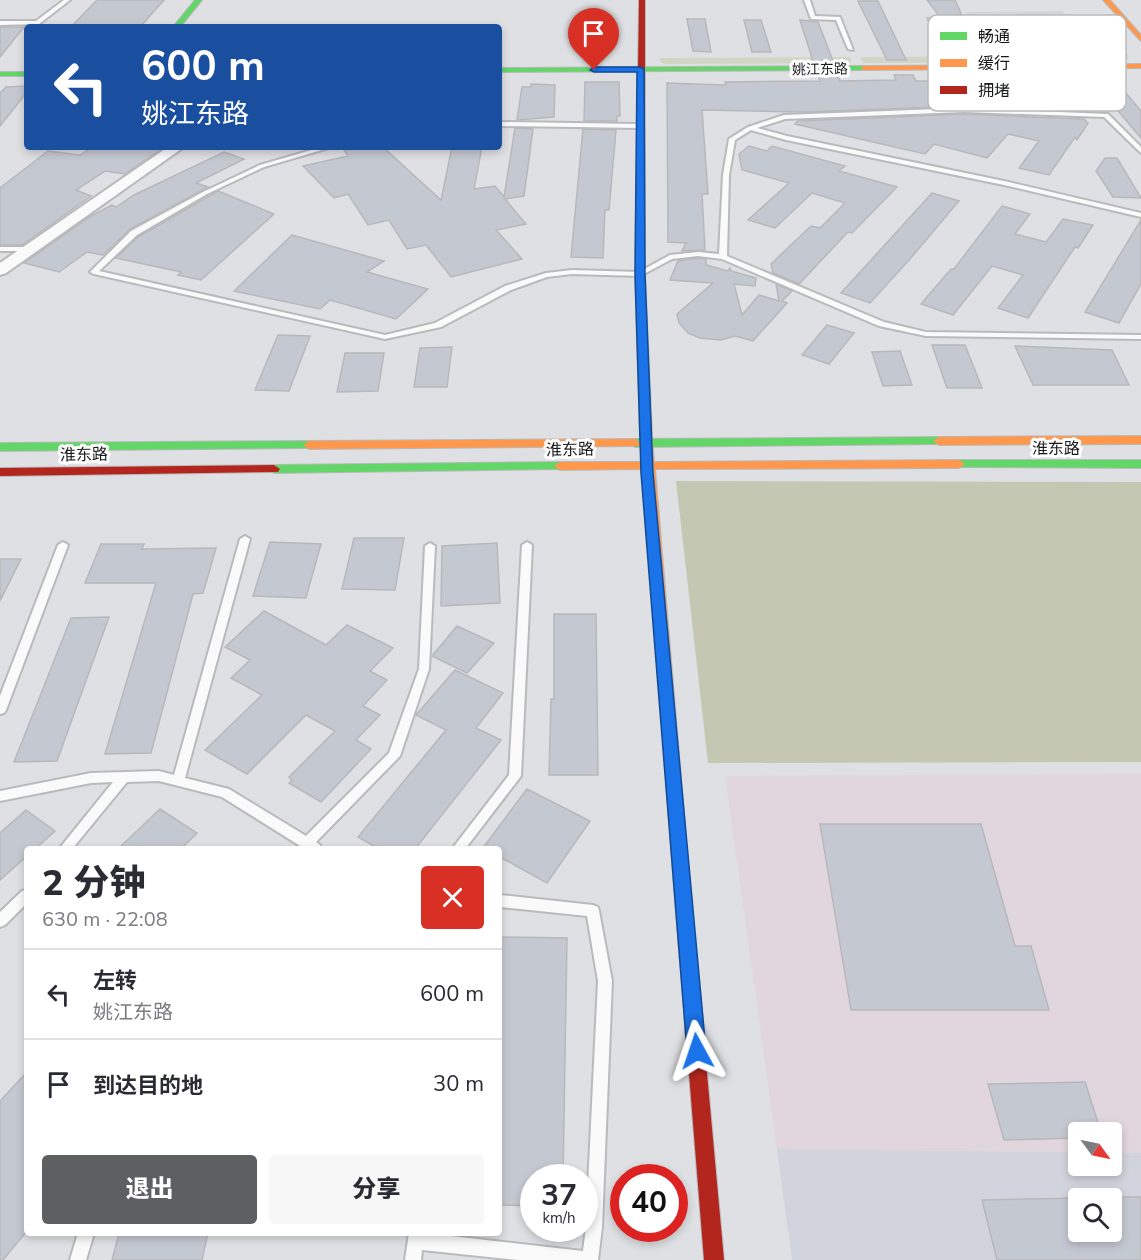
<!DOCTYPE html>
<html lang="zh">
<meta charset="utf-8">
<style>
:root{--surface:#fff;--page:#f7f7f7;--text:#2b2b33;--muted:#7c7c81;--line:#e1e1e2;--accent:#5e5f61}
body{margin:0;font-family:"Nunito Sans","Noto Sans SC",sans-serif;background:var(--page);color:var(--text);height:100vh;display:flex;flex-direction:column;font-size:22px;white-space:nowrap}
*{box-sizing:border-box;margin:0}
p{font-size:20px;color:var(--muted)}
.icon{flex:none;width:33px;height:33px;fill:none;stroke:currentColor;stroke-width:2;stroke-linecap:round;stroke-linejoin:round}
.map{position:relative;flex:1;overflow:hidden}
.details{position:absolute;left:24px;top:846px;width:478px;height:390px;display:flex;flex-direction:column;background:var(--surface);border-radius:6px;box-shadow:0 3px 9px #0003}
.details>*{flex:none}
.top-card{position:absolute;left:24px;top:24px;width:478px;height:126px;border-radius:6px;box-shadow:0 3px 9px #0003;background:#1a4fa0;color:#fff;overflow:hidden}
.needle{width:39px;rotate:123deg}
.buttons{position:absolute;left:1068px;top:1122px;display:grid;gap:12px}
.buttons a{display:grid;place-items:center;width:54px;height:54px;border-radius:6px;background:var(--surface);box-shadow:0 3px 9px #0003;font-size:30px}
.speed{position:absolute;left:520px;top:1164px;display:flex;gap:12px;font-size:30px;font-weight:700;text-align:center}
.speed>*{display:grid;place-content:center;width:78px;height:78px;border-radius:50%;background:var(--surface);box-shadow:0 3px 9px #0003;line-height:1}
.speed small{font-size:15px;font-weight:400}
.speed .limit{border:9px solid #d22;background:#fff;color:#111}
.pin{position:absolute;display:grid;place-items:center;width:51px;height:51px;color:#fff;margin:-62px -26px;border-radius:50% 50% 50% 0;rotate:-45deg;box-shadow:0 0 6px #0007}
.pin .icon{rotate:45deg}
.me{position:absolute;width:66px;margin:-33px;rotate:355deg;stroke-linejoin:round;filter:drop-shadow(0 0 4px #0008)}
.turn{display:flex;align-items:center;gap:21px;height:126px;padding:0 18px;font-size:27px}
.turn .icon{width:78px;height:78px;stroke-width:2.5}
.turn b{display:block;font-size:42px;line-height:51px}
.round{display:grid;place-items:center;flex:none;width:63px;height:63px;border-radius:6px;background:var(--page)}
.summary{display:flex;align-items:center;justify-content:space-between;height:102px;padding:0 18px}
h1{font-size:36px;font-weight:800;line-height:45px}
.action{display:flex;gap:12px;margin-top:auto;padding:12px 18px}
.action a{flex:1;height:69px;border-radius:6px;background:var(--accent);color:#fff;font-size:24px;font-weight:800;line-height:69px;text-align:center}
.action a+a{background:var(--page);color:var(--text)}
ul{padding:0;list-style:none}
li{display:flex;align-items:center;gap:18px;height:90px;padding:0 18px;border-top:2px solid var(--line)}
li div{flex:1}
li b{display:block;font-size:22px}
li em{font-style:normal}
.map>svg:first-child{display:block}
</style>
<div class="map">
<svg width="1141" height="1260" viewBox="0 0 1141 1260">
<rect width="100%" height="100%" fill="#dfe0e3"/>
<!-- built -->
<path fill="#d2d4dd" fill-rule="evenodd" d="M1062 11 1094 49 1090 53 1080 56H991L966 12Z
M777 1149 1078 1152V1166H1112V1153H1141V1260H792ZM1078 1198H1112V1232H1078Z"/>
<!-- medical -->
<path fill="#e2d6de" d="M1141 774V1153H1112V1132H1078V1152L777 1149 725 776Z"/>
<!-- green -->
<path fill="#d1d5c4" d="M1066 16H1096L1129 56 1127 60 1123 62 863 63 860 57 1080 56 1090 53 1094 49Z
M850 57 851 63 666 64 660 62V58Z"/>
<!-- forest -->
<path fill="#c4c8b2" d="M676 481 1141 482V762L708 763Z"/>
<!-- building -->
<path fill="#c4c8d1" stroke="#b8b8bb" stroke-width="1.5" d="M97 0H164L140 27H71Z
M927 0H955L964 20H945L962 51H943L927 18H941Z
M858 1H878L906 60H887Z
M687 19H705L711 52 693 51Z
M744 20H761L771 52H752Z
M800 20 818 22 833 61H813Z
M0 27H24L0 57Z
M818 75H838L840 81 896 80 894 75H913L916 81H1054L1078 110 964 106 807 112 702 110 708 194H702L705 250 682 251 686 243 668 242 667 83 726 85 725 82 820 81Z
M1113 78 1141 111V138L1091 79Z
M585 82H619L620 116H617V121H584Z
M531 84 555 85 554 117 517 120 522 87H531Z
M27 86V92L0 126V93L6 87Z
M964 114 1084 119 1088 123 1077 140 1075 137 1049 175 1019 168 1039 141 1008 134 987 158 934 144 925 154 795 124 798 121Z
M515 128 533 129 524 196 505 199 526 224 496 230 522 259 451 277 426 245 407 249 389 220 368 225 348 194 334 198 303 166 348 156 344 150 361 147H383L441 200 452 147H482L474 189 495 186 504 197Z
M583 129 616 130 609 210H605L603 258 571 257Z
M749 146 767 151 772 146 845 166 839 171 897 187 852 233 848 232 799 284 773 273 771 264 811 226 820 228 845 203 812 193 775 228 748 220 789 183 742 170 739 154Z
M92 147H164L125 174 105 171 76 190 91 196 22 245H0V188L48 151 80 155Z
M224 152 244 159 196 183 208 187 130 229 103 255 87 252 59 272 24 263 91 216 112 205 116 207 134 195Z
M1105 158H1117L1141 198 1113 197 1096 171Z
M218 191 274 214 201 280 178 275 181 272 116 258 138 237Z
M932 193 959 201 910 259 870 303 841 293Z
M1002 206 1030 214 1015 234 1046 242 1063 219 1093 225 1078 248 1075 247 1028 318 998 308 1023 275 992 266 953 315 921 304 951 269H954Z
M1141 220V284L1119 323 1085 312Z
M292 235 384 261 367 272 428 289 396 319 330 300 320 309 234 291Z
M698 258 706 259V265L728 271 730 268 731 271 756 278 755 286 734 284 742 315 759 295 779 301 776 284 792 291 782 301 787 303 753 341 735 336 721 340 700 338 688 333 679 323 677 314 713 283 670 280 678 261Z
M827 325 854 333 829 364 802 355Z
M278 335 310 336 289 391 255 390Z
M932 345H965L982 388H947Z
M1015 346 1112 350 1129 385H1033Z
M452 347 447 387H414L420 348Z
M900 351 912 385 883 386 872 352Z
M345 353H384L378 391 337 392Z
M354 538H404L395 590 342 589Z
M270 542 321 544 306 598 253 596Z
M497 543 500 603 441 606 442 546Z
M101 544H144L142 549 216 548 203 593 193 594 151 753 105 754 156 583H85Z
M0 559H21L0 601Z
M264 611 326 645 347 625 393 648 370 671 387 680 363 706 380 715 356 740 371 749 321 802 289 783 292 780 289 777 335 731 306 715 247 774 205 750 262 695 231 678 250 660 225 647Z
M554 614H596L598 775H549L551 699H554Z
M109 617 57 761 14 762 71 618Z
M457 626 494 643 467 673 432 656Z
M455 670 503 693 476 728 501 740 415 849H379L358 837 446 730 416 715Z
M527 789 590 821 547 883 500 857V849H482Z
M160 809 197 833 181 849H118Z
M26 810 55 831 35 849H27V856L0 880V833Z
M820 824H981L1015 946H1031L1049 1010H851Z
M500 937 567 938 563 1178H534V1206L500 1205Z
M27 1072V1231L3 1260H0V1101Z
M1085 1082 1101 1132H1078V1138L1004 1140 988 1084Z
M1112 1197H1141V1260H997L982 1200 1078 1198V1232H1112Z
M119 1233H208L202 1260H112Z"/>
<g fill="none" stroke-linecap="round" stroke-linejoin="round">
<defs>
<path id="lane" d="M64 0H70L39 24 0 25V21H36Z
M804 0H810L815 16 840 17 853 50 848 49 836 20 811 19Z
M964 108 1108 114 1141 147V153L1104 117 964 112 785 119 757 128 787 136 1004 181 1141 213V217L1004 185 786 140 751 130 735 140 729 175 727 256 884 322 926 332 1141 335V339L926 336 879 326 722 259 698 256 672 259 640 276 572 274 547 277 511 290 441 327 385 339 94 274 90 272 131 231 203 192 260 165 322 147H332L264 167 207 194 137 235 99 271 385 335 435 323 505 286 546 273 572 270 639 272 670 255 698 252 719 254 723 175 729 139 748 127 784 115Z
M500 122 640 124 643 126 640 128 500 126Z
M0 247H30L34 249 30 251H0Z
M245 536 250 539 185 778 229 789 306 836 389 753 419 669 425 546 430 543 435 546 429 669 400 756 316 842 320 845 322 849H305L222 797 159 781 127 782 72 849H59L113 782 91 783 0 801V791L91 773 159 771 174 775 240 539Z
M63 542 68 545 6 710 4 713 0 714V696L58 545Z
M527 542 532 545 521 776 465 849H452L509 775 522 545Z
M27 889V903L5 925 0 927V912L22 891Z
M500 895 593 905 598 907 599 911 612 981 602 1227 598 1260H518L422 1250 421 1260H405L409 1233H425L583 1251 586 1227 598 981 587 916 500 907Z
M78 1233H94L86 1260H70Z"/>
<path id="street" d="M168 147H184L6 273 0 275V263Z"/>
<path id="fast" d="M195 0H202L180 27H173Z
M864 66H867V70L500 72V68Z
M0 72H27V76H0Z
M939 437 945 441 943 444 635 447 629 443 635 439Z
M309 441 313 442V448L0 451V443Z
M959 460H1141V468L955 467 953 464 955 461Z
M560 462 564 463 566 466 564 469 274 473 268 469 274 465Z"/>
<path id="slow" d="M1103 0H1110L1141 35V41Z
M1141 64V68L864 70 860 68 864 66Z
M646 432 652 436 654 462 959 460 965 464 959 468 655 469 690 887 688 892 682 894 676 892 674 887 643 469 560 470 554 466 560 462H642L640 436Z
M1141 436V444L939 445 933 441 939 437Z
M635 439 641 443 639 446 309 449 303 445 309 441Z"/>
<path id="jam" d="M639 0H645V274L652 436 646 440 640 436 635 274Z
M274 465 280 469 278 472 0 476V468Z
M682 880 688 882 690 887 724 1260H704L674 887 676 882Z"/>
</defs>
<!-- lane casing -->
<use href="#lane" stroke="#b8babb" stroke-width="4"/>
<!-- street casing -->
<use href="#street" stroke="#b8babb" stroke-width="4"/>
<!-- fast casing -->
<use href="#fast" stroke="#b8babb" stroke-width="2"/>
<!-- slow casing -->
<use href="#slow" stroke="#b8babb" stroke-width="2"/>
<!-- jam casing -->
<use href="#jam" stroke="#b8babb" stroke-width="2"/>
<!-- lane -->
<use href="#lane" fill="#fafafb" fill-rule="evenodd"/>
<!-- street -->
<use href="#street" fill="#fafafb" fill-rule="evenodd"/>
<!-- fast -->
<use href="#fast" fill="#63d668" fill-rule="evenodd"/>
<!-- slow -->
<use href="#slow" fill="#ff974d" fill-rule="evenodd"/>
<!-- jam -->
<use href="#jam" fill="#b3261e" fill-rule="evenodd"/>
</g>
<!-- route -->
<path fill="#1a73e8" stroke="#114b97" stroke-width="1.5" d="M640 67 644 69 645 274 653 473 706 1051 703 1057 697 1060 690 1057 687 1051 641 473 635 274 637 72H594L590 70 594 67Z"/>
<g text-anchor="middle" stroke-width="6" stroke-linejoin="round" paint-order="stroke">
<!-- far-street labels -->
<g font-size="14" fill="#18191b" stroke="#fff">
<text transform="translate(820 69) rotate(-1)" y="5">姚江东路</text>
</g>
<!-- street labels -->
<g font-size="16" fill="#18191b" stroke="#fff">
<text x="1056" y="454">淮东路</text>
<text transform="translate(570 449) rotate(-1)" y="6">淮东路</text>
<text transform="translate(84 454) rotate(-1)" y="6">淮东路</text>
</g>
</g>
<!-- legend -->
<rect x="928" y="15" width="198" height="96" rx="9" fill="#fff" stroke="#bababb" stroke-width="1.5"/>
<rect x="940" y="32" width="27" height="8" fill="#63d668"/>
<rect x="940" y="59" width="27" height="8" fill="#ff974d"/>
<rect x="940" y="86" width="27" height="8" fill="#b3261e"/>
<g font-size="16" fill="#18191b">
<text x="978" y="42">畅通</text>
<text x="978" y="69">缓行</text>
<text x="978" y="96">拥堵</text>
</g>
</svg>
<div class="buttons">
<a><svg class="needle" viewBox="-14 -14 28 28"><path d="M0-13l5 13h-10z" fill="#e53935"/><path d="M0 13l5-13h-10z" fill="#7c7c81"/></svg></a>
<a><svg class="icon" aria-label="search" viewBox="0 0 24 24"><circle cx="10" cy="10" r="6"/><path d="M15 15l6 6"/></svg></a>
</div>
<div class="speed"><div>37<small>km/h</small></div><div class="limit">40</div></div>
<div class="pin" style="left:594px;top:70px;background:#d93025"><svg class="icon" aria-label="arrive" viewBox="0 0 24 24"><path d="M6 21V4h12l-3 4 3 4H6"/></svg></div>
<svg class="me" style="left:697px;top:1051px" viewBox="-20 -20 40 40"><path d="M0-17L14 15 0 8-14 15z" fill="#1a73e8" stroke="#fff" stroke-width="4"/></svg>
<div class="top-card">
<div class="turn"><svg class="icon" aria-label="left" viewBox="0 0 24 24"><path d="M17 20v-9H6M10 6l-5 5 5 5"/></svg><div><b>600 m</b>姚江东路</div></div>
</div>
<section class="details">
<div class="summary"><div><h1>2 分钟</h1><p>630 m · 22:08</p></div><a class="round" style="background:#d93025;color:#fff"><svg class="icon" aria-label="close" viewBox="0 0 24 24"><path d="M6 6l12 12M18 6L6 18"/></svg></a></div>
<ul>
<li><svg class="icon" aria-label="left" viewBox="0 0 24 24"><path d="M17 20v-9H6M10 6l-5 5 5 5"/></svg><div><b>左转</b><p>姚江东路</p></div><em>600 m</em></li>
<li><svg class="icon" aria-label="arrive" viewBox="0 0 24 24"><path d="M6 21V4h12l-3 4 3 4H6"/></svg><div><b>到达目的地</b></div><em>30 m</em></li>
</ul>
<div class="action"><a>退出</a><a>分享</a></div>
</section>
</div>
